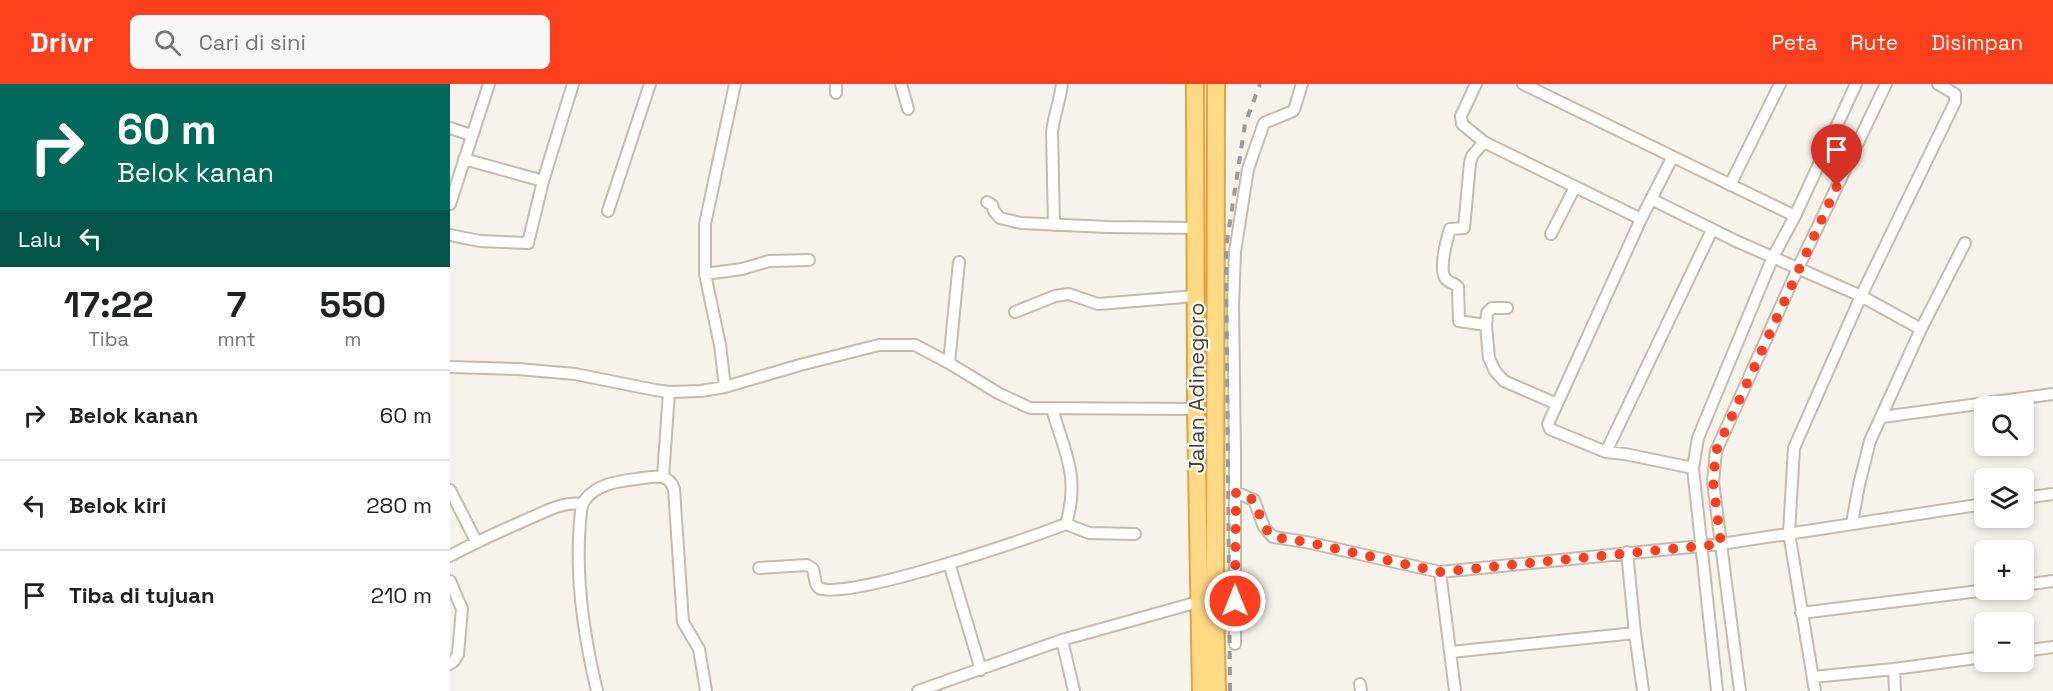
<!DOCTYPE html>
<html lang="id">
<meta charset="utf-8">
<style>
:root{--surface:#fff;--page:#f6f6f6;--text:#202124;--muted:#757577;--line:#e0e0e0;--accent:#fc3f1d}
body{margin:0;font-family:"Space Grotesk",sans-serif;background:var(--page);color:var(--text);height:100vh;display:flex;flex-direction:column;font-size:22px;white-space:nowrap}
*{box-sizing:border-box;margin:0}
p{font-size:20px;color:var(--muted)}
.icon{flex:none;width:33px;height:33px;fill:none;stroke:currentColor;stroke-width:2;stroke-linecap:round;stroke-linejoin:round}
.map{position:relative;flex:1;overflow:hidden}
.details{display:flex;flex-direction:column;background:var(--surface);width:450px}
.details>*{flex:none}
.guide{background:#00695c;color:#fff;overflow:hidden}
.controls{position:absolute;left:1524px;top:312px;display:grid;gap:12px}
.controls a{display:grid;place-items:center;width:60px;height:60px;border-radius:9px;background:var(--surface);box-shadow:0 3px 9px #0003;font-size:30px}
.pin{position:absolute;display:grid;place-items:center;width:51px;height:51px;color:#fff;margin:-62px -26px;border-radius:50% 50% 50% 0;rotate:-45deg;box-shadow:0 0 6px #0007}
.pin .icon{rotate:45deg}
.me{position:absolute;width:66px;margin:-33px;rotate:0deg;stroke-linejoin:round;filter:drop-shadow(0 0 4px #0008)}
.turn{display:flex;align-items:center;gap:21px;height:126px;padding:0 18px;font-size:27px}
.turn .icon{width:78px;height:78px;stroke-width:2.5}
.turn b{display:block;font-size:42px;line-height:51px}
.then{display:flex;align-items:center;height:57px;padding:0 18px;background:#0003;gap:12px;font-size:22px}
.eta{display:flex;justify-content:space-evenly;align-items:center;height:102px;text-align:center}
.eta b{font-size:36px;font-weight:600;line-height:42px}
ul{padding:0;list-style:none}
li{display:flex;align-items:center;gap:18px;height:90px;padding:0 18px;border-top:2px solid var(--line)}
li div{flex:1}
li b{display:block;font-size:22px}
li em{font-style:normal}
header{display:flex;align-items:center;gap:36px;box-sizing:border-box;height:84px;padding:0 30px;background:var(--accent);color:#fff}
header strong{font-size:28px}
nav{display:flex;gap:33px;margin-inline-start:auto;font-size:21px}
.search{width:420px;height:54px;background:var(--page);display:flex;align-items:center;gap:15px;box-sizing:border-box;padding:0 21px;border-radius:9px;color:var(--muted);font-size:22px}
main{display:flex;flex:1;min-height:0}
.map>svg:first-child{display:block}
</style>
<header>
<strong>Drivr</strong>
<div class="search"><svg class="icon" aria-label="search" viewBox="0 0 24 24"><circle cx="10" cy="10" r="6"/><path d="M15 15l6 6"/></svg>Cari di sini</div>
<nav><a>Peta</a><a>Rute</a><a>Disimpan</a></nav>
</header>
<main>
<section class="details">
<div class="guide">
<div class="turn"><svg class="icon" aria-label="right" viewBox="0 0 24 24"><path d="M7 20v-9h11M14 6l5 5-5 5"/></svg><div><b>60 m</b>Belok kanan</div></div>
<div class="then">Lalu<svg class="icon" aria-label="left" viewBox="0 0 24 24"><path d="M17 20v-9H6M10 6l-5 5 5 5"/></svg></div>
</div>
<div class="eta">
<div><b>17:22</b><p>Tiba</p></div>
<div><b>7</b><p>mnt</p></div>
<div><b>550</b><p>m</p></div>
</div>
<ul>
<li><svg class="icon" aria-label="right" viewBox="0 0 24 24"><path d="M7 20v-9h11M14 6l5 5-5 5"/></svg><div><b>Belok kanan</b></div><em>60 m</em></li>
<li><svg class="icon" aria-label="left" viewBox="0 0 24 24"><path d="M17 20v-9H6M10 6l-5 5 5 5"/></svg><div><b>Belok kiri</b></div><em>280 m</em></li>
<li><svg class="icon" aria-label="arrive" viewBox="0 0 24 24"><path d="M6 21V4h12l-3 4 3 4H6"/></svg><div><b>Tiba di tujuan</b></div><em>210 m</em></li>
</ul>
</section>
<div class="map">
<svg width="1603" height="607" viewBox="0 0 1603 607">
<rect width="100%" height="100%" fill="#f6f3ec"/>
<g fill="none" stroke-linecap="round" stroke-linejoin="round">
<defs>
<path id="minor" d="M386 0V9
M451 0 458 25
M1026 0 1011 32 1012 40 1034 58 1022 72 1020 79 1014 144 1000 145C997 155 988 187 996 195 999 199 1005 199 1008 203L1009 237 1036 241
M1073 0 1345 132
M0 44 21 51
M1034 58 1191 135
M1222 74 1191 135 1098 340 1100 345 1156 368 1175 370 1243 384 1248 354 1310 204 1323 173 1345 132 1406 0
M14 75 93 97 123 0
M1280 101 1330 0
M1201 115 1286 157 1411 212 1471 245
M537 118 542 121 544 127 550 134 571 139 658 143 746 144
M0 120 39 0
M158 127 200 0
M604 141 602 48C604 31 610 17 612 0
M1101 150 1125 103
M0 151 30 157 78 159 93 97
M255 190 292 185 319 177 359 176
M1057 224H1042L1037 229 1036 241 1039 274 1045 287 1054 297 1107 320
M565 228 605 212 619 210 648 220 746 212
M499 279 509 178
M0 283 68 285 125 290 205 306 219 308 251 307 275 303 350 281 429 261H465L499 279 548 309 580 324 746 325
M275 303 270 261 255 190V140L285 0
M1432 333 1603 310
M1156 368 1262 146
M1243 384 1267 607
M213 393 219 308
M0 406 26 457
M785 408 804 416 814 443 823 453 856 458 990 488 1271 460 1534 420
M1574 414 1603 410
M1402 439 1409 401 1420 357 1471 245 1515 159
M616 440 639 449 685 450
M1177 468 1185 549 1193 607
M0 472C25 458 51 447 78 435 95 428 113 417 132 420
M499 479 531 586
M309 484 357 481 363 485 366 500 369 504C398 517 579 454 616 440 630 393 615 369 602 325
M990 488 1005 607
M0 497 12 525 8 570 4 577 0 580
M1574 501 1603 497
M1351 529 1537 506
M612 556 624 607
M785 560V372L783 221 785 168 798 85 814 39 843 27 845 23 852 0
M1574 567 1603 563
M1001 568 1185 549
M1444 585 1445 607
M1363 593 1444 585 1534 573
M910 600 911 607
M147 607C134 553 125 494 130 438 131 431 130 422 135 416 148 398 173 397 193 394 207 392 219 390 224 405L233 538 249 565 256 607
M468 607 612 556 748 518
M1290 607 1263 398 1266 367 1348 184 1436 0
M1365 607 1339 449 1344 364 1411 212 1505 18V10L1488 0"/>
<path id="trunk" d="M745 0 746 325 751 607
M766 0 765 521 767 607"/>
</defs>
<!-- minor casing -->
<use href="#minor" stroke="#c2bbae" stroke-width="14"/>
<!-- trunk casing -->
<use href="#trunk" stroke="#e0a43c" stroke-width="20"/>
<!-- minor -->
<use href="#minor" stroke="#fff" stroke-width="10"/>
<!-- trunk -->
<use href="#trunk" stroke="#ffd985" stroke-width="16"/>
<!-- rail -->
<path stroke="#9a9a9a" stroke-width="4" stroke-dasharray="8 8" stroke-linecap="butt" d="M780 607 776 164 795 40 810 0"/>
</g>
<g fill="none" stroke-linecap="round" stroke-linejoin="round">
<!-- route -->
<path stroke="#fc3f1d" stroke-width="10" stroke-dasharray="0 18" d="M785 517 786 408 804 416 814 443 823 453 856 458 990 488 1271 460 1263 398 1266 367 1387 102"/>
</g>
<g text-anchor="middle" stroke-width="4.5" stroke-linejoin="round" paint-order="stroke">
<!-- street labels -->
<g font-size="22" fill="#4b4439" stroke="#fff">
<text transform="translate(746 304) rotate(-90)" y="8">Jalan Adinegoro</text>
</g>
</g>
</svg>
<div class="controls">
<a><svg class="icon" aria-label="search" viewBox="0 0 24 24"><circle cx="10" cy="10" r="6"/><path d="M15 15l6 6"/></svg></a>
<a><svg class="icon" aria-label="layers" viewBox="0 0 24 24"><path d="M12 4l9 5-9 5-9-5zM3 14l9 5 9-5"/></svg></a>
<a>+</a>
<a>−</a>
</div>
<div class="pin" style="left:1387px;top:102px;background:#d93025"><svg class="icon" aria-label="arrive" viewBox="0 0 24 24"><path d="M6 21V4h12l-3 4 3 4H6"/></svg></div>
<svg class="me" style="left:785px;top:517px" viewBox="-20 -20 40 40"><circle r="17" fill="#fc3f1d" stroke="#fff" stroke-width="3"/><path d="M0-11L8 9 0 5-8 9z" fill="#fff"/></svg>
</div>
</main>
